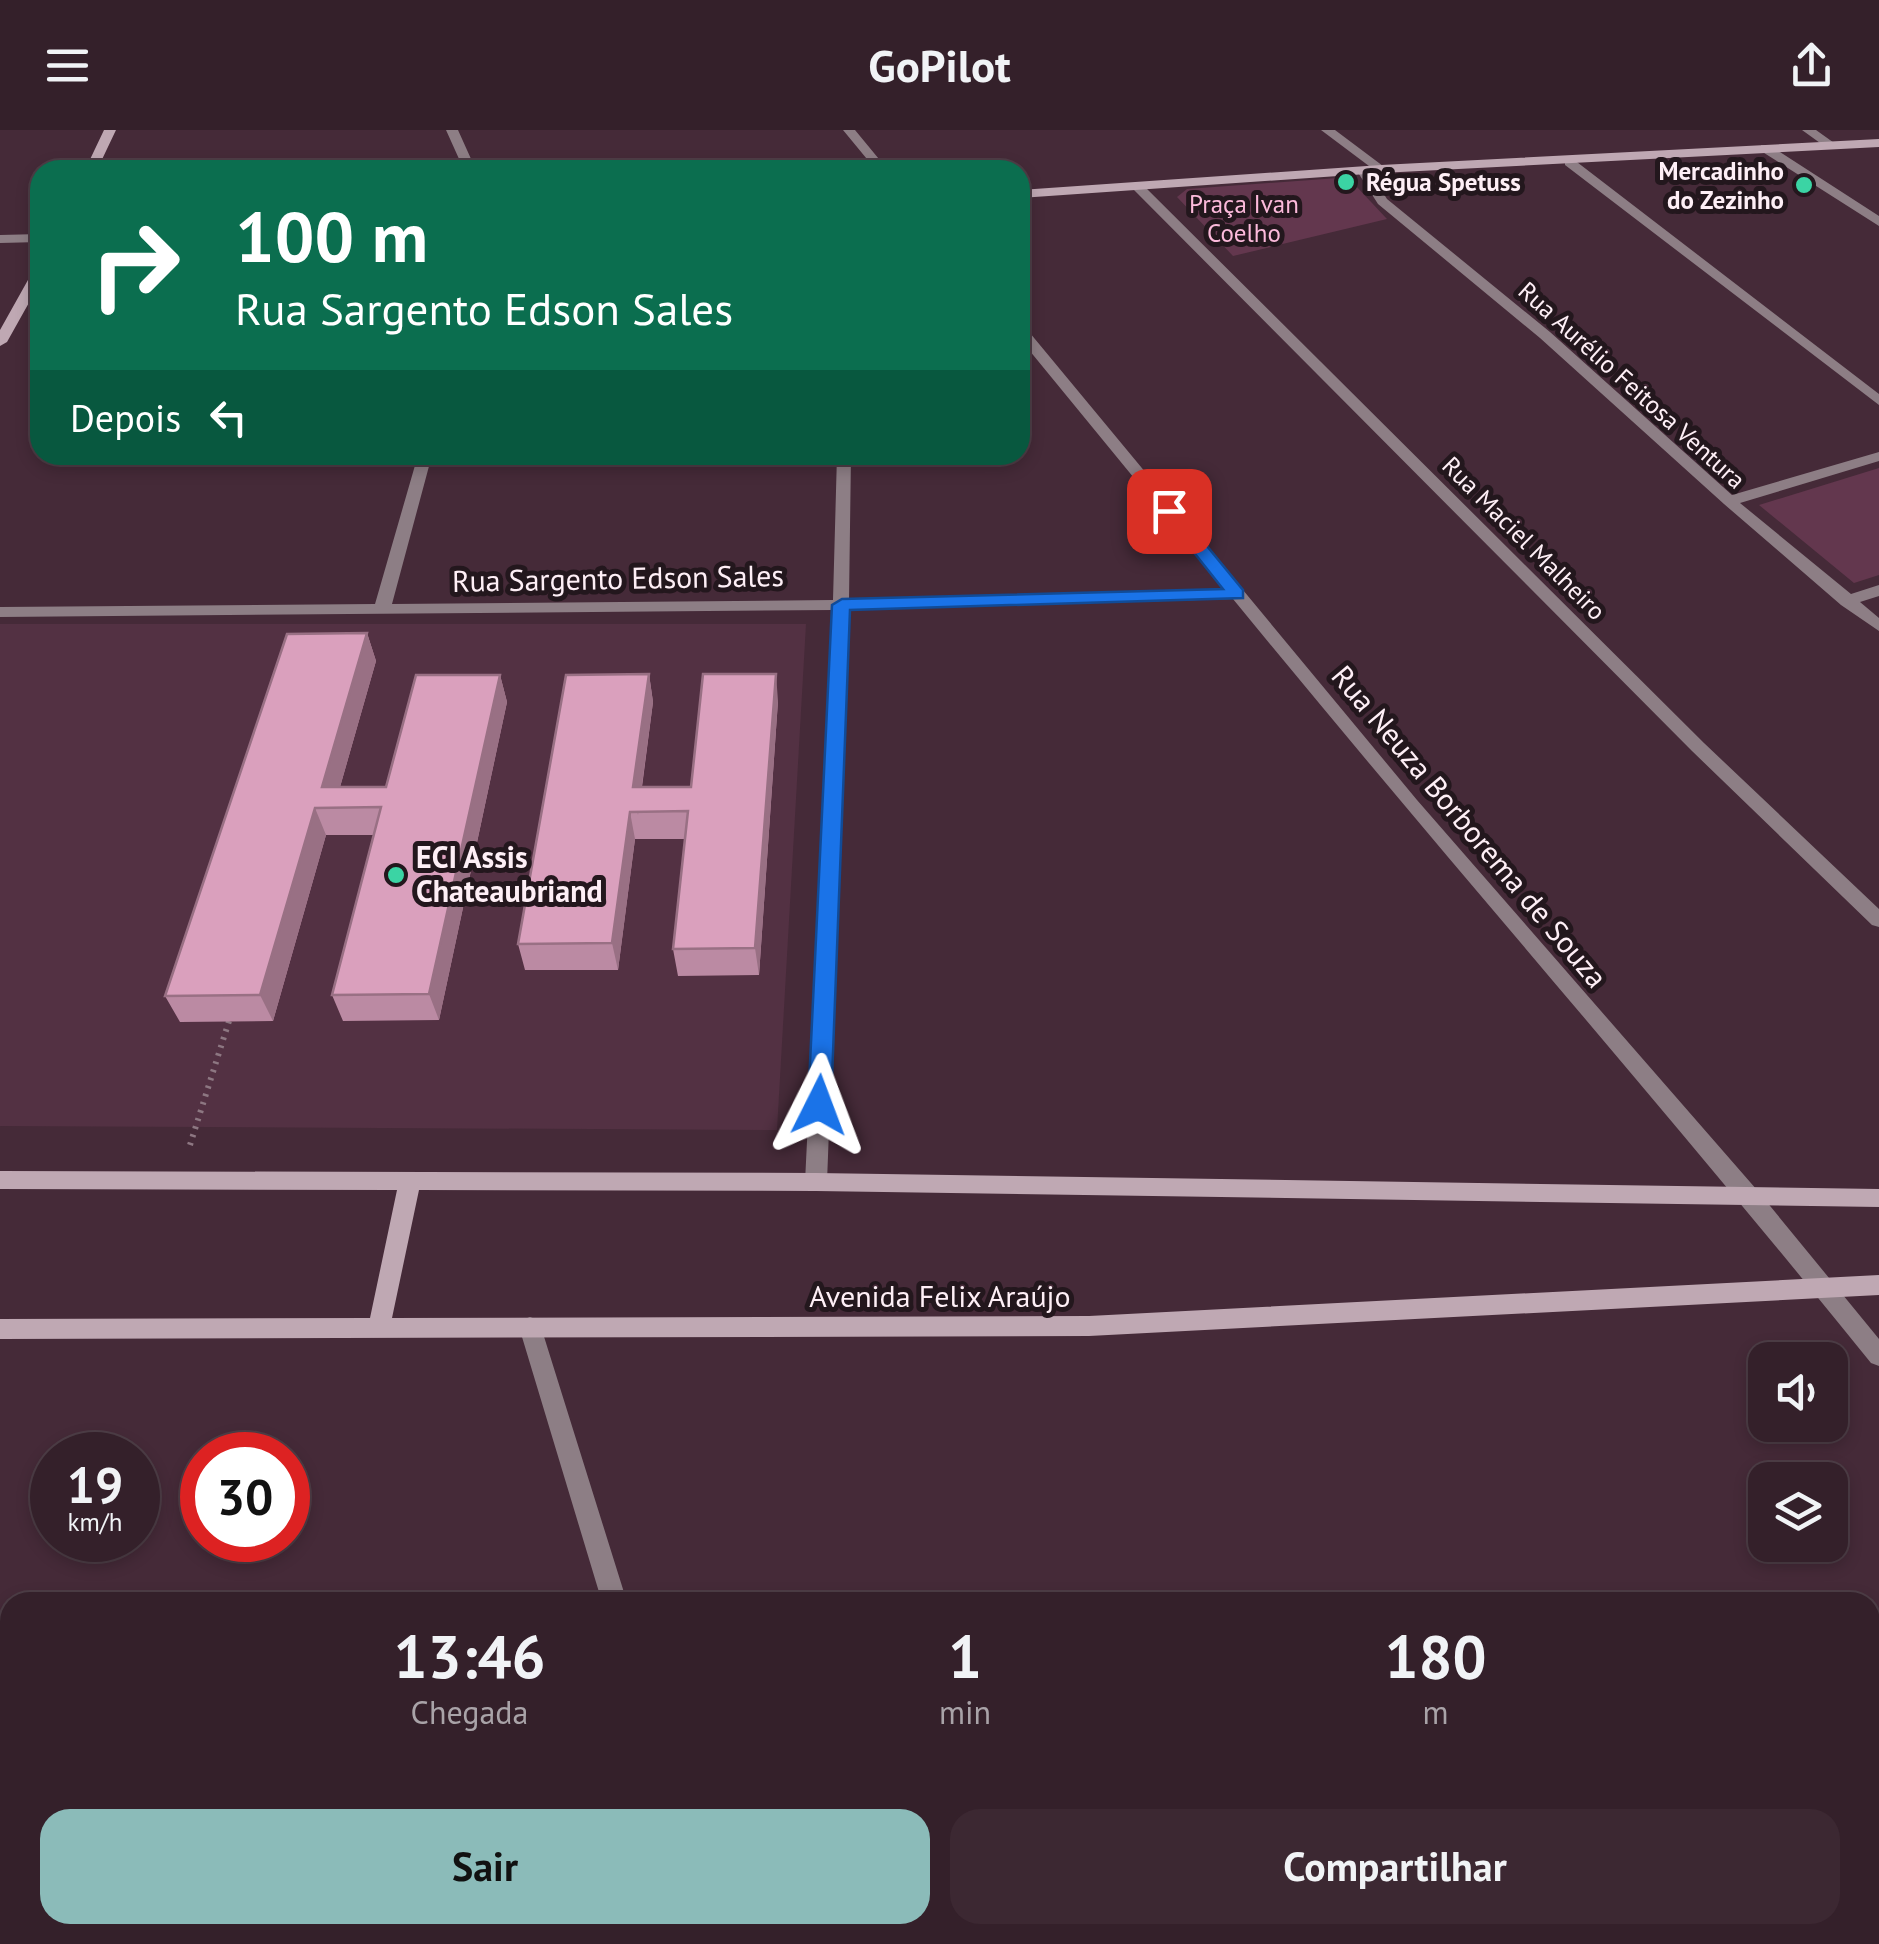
<!DOCTYPE html>
<html lang="pt">
<meta charset="utf-8">
<style>
:root{--surface:#34202a;--page:#3c2832;--text:#f1f3f6;--muted:#a9a3a8;--line:#4e3e47;--accent:#8bbbb9}
body{margin:0;font-family:"PT Sans",sans-serif;background:var(--page);color:var(--text);height:100vh;display:flex;flex-direction:column;font-size:38px;white-space:nowrap}
*{box-sizing:border-box;margin:0}
p{font-size:32px;color:var(--muted)}
.icon{flex:none;width:55px;height:55px;fill:none;stroke:currentColor;stroke-width:2;stroke-linecap:round;stroke-linejoin:round}
.map{position:relative;flex:1;overflow:hidden}
.drawer{position:absolute;left:0px;top:1462px;width:1880px;height:352px;display:flex;flex-direction:column;background:var(--surface);border-radius:30px 30px 0 0;box-shadow:0 5px 15px #0003,0 0 0 2px var(--line)}
.drawer>*{flex:none}
.top-card{position:absolute;left:30px;top:30px;width:1000px;height:305px;border-radius:30px;box-shadow:0 5px 15px #0003,0 0 0 2px var(--line);background:#0b6e4f;color:#fff;overflow:hidden}
.fabs{position:absolute;left:1748px;top:1212px;display:grid;gap:20px}
.fabs a{display:grid;place-items:center;width:100px;height:100px;border-radius:20px;background:var(--surface);box-shadow:0 5px 15px #0003,0 0 0 2px var(--line);font-size:50px}
.speed{position:absolute;left:30px;top:1302px;display:flex;gap:20px;font-size:50px;font-weight:700;text-align:center}
.speed>*{display:grid;place-content:center;width:130px;height:130px;border-radius:50%;background:var(--surface);box-shadow:0 5px 15px #0003,0 0 0 2px var(--line);line-height:1}
.speed small{font-size:25px;font-weight:400}
.speed .limit{border:15px solid #d22;background:#fff;color:#111}
.pin{position:absolute;display:grid;place-items:center;width:85px;height:85px;color:#fff;margin:-42px;border-radius:20px;box-shadow:0 5px 15px #0006}
.me{position:absolute;width:110px;margin:-55px;rotate:3deg;stroke-linejoin:round;filter:drop-shadow(0 0 8px #0008)}
.turn{display:flex;align-items:center;gap:35px;height:210px;padding:0 40px;font-size:45px}
.turn .icon{width:130px;height:130px;stroke-width:2.5}
.turn b{display:block;font-size:70px;line-height:85px}
.then{display:flex;align-items:center;height:95px;padding:0 40px;background:#0003;gap:20px;font-size:38px}
.eta{display:flex;justify-content:space-evenly;align-items:center;height:170px;text-align:center}
.eta b{font-size:60px;font-weight:800;line-height:70px}
.primary-button{display:flex;gap:20px;margin-top:auto;padding:20px 40px}
.primary-button a{flex:1;height:115px;border-radius:30px;background:var(--accent);color:#111;font-size:40px;font-weight:800;line-height:115px;text-align:center}
.primary-button a+a{background:var(--page);color:var(--text)}
header{display:flex;justify-content:space-between;align-items:center;height:130px;padding:0 40px;background:var(--surface);font-size:45px;font-weight:800}
.map>svg:first-child{display:block}
</style>
<header><svg class="icon" aria-label="menu" viewBox="0 0 24 24"><path d="M4 6h16M4 12h16M4 18h16"/></svg>GoPilot<svg class="icon" aria-label="share" viewBox="0 0 24 24"><path d="M12 15V3M7 8l5-5 5 5M5 13v7h14v-7"/></svg></header>
<div class="map">
<svg width="1879" height="1814" viewBox="0 0 1879 1814">
<rect width="100%" height="100%" fill="#452a38"/>
<!-- built -->
<path fill="#533143" d="M0 494H806L777 1000 0 996Z"/>
<!-- green -->
<path fill="#63374e" d="M1338 48 1356 56 1387 89 1233 126 1177 67 1187 59Z
M1879 338V445L1854 453 1759 375Z"/>
<g fill="none" stroke-linecap="round" stroke-linejoin="round">
<!-- path -->
<path stroke="#8d7782" stroke-width="6" stroke-dasharray="2.5 6" stroke-linecap="butt" d="M190 1015 229 891"/>
<!-- street -->
<path fill="#8d7e85" fill-rule="evenodd" d="M446 0H458L476 40H464Z
M843 0H855L888 40H876Z
M1321 0H1335L1387 39 1377 42Z
M1802 0H1816L1837 15 1827 18Z
M1761 15H1769L1879 86V96L1761 21Z
M1565 29H1573L1879 264V275L1565 35Z
M1359 38H1367L1387 69 1550 202 1732 365 1879 322V331L1740 373 1851 464 1879 455V466L1860 472 1879 488V501L1841 475 1724 374 1540 208 1378 74 1357 41Z
M1134 54H1142L1704 613 1879 779V797L1872 795 1692 621 1134 60Z
M40 104V112L0 113V105Z
M1020 196 1025 197 1417 670 1757 1060 1879 1209V1236L1871 1233C1663 975 1443 726 1233 469L849 480 827 1052 824 1058 816 1061 808 1058 805 1052 833 480 0 487V477L375 474 418 325H432L392 474 833 470 837 325H851L849 470 1225 459 1020 209Z
M530 1187 538 1190 541 1197 627 1472H602L519 1197 522 1190Z
M704 1805H732L735 1814H707Z"/>
<!-- secondary -->
<path fill="#bfa8b3" fill-rule="evenodd" d="M104 0H116L97 40H85Z
M1879 9V17L1381 43 1020 68V60L1381 35Z
M40 137V153L7 212 0 216V200L33 141Z
M0 1041 816 1043 1879 1059V1077L816 1061 419 1060 392 1188 1089 1186 1879 1145V1165L1089 1206 0 1209V1189L370 1188 397 1060 0 1059Z"/>
</g>
<!-- wall -->
<path fill="#bb8aa3" d="M367 503 376 531 340 657H386L500 545 507 572 439 890 343 891 332 865 374 705H326L273 891 180 892 165 866Z
M649 544 653 572 642 657H691L778 571 759 845 678 846 673 819 685 709H635L618 840H525L518 814Z"/>
<!-- shaded-wall -->
<path fill="#997084" d="M367 503 376 531 334 678 322 657Z
M649 544 653 572 638 685 633 657Z
M776 544 778 571 759 845 755 818Z
M500 545 507 572 439 890 429 864Z
M315 678 326 705 273 891 260 865Z
M630 682 635 709 618 840 612 813Z"/>
<!-- building -->
<path fill="#daa0bd" stroke="#997084" stroke-width="2.5" d="M367 503 322 657H386L416 545H500L429 864 332 865 381 677 315 678 260 865 165 866 287 504Z
M649 544 633 657H691L703 544H776L755 818 673 819 688 681 630 682 612 813 518 814 566 545Z"/>
<!-- route -->
<path fill="#1a73e8" stroke="#114b97" stroke-width="2.5" d="M1169 376 1175 377 1243 460V468L850 480 831 975 828 981H811L808 975 832 475 842 469 1223 459 1161 381Z"/>
<!-- markers -->
<g fill="#3bd4a4" stroke="#23171d" stroke-width="4">
<circle cx="1346" cy="52" r="10"/>
<circle cx="1804" cy="55" r="10"/>
<circle cx="396" cy="745" r="10"/>
</g>
<g text-anchor="middle" stroke-width="10" stroke-linejoin="round" paint-order="stroke">
<!-- far-poi labels -->
<g font-size="25" font-weight="bold" fill="#feeff6" stroke="#23171d" text-anchor="end">
<text x="1784" y="50">Mercadinho<tspan x="1784" dy="29">do Zezinho</tspan></text>
<text x="1366" y="61" text-anchor="start">Régua Spetuss</text>
</g>
<!-- far-park labels -->
<g font-size="25" fill="#fcbadb" stroke="#23171d">
<text x="1244" y="83">Praça Ivan<tspan x="1244" dy="29">Coelho</tspan></text>
</g>
<!-- far-street labels -->
<g font-size="25" fill="#feeff6" stroke="#23171d">
<text transform="translate(1632 255) rotate(42)" y="9">Rua Aurélio Feitosa Ventura</text>
<text transform="translate(1524 408) rotate(45)" y="9">Rua Maciel Malheiro</text>
</g>
<!-- street labels -->
<g font-size="30" fill="#feeff6" stroke="#23171d">
<text transform="translate(618 449) rotate(-1)" y="10">Rua Sargento Edson Sales</text>
<text transform="translate(1469 697) rotate(50)" y="10">Rua Neuza Borborema de Souza</text>
<text x="940" y="1177">Avenida Felix Araújo</text>
</g>
<!-- poi labels -->
<g font-size="30" font-weight="bold" fill="#feeff6" stroke="#23171d" text-anchor="start">
<text x="416" y="738">ECI Assis<tspan x="416" dy="34">Chateaubriand</tspan></text>
</g>
</g>
</svg>
<div class="fabs">
<a><svg class="icon" aria-label="sound" viewBox="0 0 24 24"><path d="M4 9h4l5-4v14l-5-4H4zM17 9q2 3 0 6"/></svg></a>
<a><svg class="icon" aria-label="layers" viewBox="0 0 24 24"><path d="M12 4l9 5-9 5-9-5zM3 14l9 5 9-5"/></svg></a>
</div>
<div class="speed"><div>19<small>km/h</small></div><div class="limit">30</div></div>
<div class="pin" style="left:1169px;top:381px;background:#d93025"><svg class="icon" aria-label="arrive" viewBox="0 0 24 24"><path d="M6 21V4h12l-3 4 3 4H6"/></svg></div>
<svg class="me" style="left:819px;top:975px" viewBox="-20 -20 40 40"><path d="M0-17L14 15 0 8-14 15z" fill="#1a73e8" stroke="#fff" stroke-width="4"/></svg>
<div class="top-card">
<div class="turn"><svg class="icon" aria-label="right" viewBox="0 0 24 24"><path d="M7 20v-9h11M14 6l5 5-5 5"/></svg><div><b>100 m</b>Rua Sargento Edson Sales</div></div>
<div class="then">Depois<svg class="icon" aria-label="left" viewBox="0 0 24 24"><path d="M17 20v-9H6M10 6l-5 5 5 5"/></svg></div>
</div>
<section class="drawer">
<div class="eta">
<div><b>13:46</b><p>Chegada</p></div>
<div><b>1</b><p>min</p></div>
<div><b>180</b><p>m</p></div>
</div>
<div class="primary-button"><a>Sair</a><a>Compartilhar</a></div>
</section>
</div>
